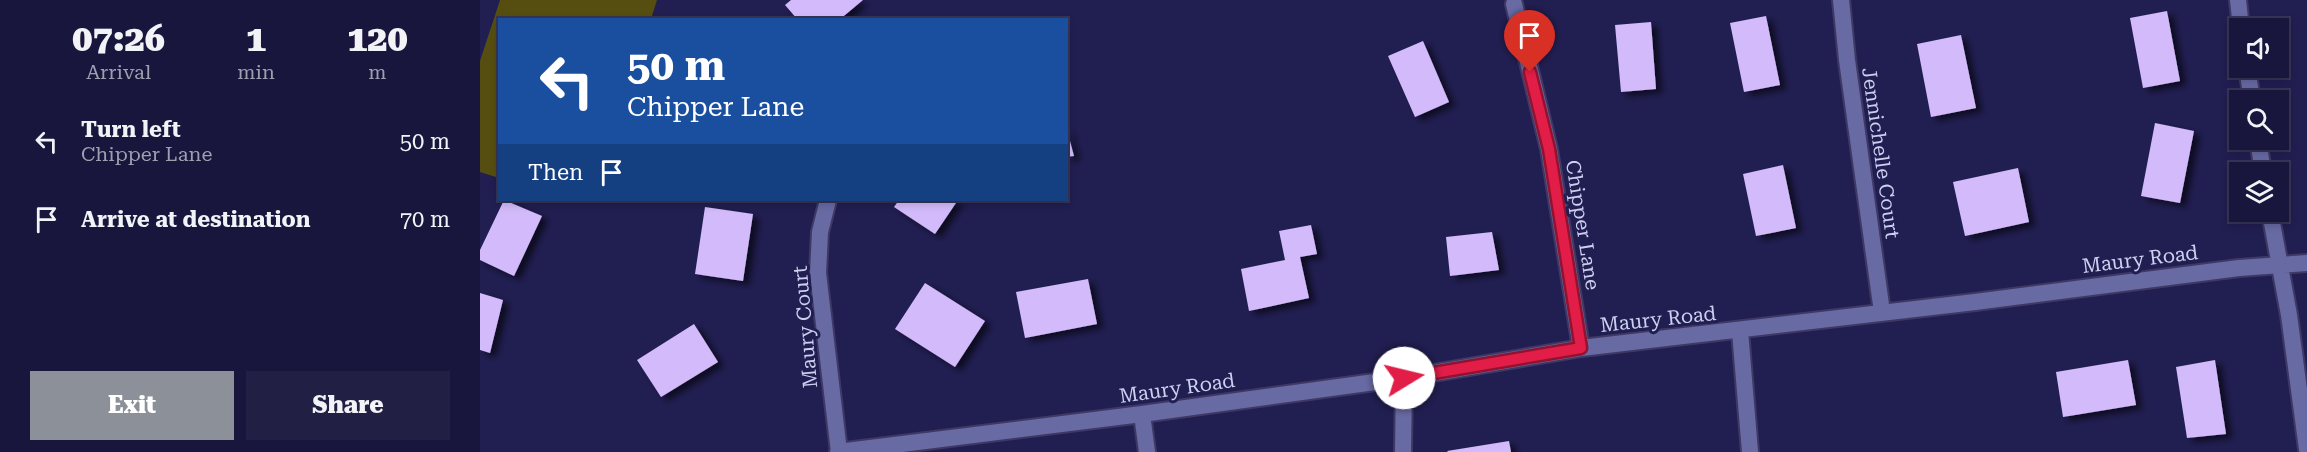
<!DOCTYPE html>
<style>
:root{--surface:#19163d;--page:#221f44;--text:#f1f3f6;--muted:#9f9fb0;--line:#373557;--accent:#8c9099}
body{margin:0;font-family:"Roboto Serif",serif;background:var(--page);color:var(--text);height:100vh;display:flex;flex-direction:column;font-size:22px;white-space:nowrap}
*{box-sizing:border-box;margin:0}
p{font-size:20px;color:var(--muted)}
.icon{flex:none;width:33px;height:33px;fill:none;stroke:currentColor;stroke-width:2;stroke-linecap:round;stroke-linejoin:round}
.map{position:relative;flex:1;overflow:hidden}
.drawer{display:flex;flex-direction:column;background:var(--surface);width:480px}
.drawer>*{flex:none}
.banner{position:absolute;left:18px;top:18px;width:570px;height:183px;border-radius:0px;box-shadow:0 3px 9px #0003,0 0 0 2px var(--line);background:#1a4fa0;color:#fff;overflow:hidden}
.fabs{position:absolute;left:1749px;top:18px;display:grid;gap:12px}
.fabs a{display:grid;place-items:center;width:60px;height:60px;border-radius:0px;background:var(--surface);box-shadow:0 3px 9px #0003,0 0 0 2px var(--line);font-size:30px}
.pin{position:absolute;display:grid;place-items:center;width:51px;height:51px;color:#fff;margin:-62px -26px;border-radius:50% 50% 50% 0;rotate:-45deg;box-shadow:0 0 6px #0007}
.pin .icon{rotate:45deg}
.me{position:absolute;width:66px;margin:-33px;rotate:81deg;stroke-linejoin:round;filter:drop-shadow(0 0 4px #0008)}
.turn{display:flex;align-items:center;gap:21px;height:126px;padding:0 30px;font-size:27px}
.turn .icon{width:78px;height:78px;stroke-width:2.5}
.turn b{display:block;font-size:42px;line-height:51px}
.then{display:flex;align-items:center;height:57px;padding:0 30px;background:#0003;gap:12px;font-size:22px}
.eta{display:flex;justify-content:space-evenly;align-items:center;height:102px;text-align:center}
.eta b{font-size:36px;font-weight:800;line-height:42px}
.button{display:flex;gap:12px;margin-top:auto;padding:12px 30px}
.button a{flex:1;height:69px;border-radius:0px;background:var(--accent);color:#fff;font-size:24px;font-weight:800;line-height:69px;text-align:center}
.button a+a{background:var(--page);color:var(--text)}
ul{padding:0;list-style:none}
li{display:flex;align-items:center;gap:18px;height:78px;padding:0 30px}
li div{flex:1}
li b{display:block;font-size:22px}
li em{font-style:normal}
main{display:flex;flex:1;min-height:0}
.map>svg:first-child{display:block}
</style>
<main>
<section class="drawer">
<div class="eta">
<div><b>07:26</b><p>Arrival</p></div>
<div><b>1</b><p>min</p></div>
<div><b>120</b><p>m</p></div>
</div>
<ul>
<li><svg class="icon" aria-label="left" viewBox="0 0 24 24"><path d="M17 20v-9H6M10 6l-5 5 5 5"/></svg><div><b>Turn left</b><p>Chipper Lane</p></div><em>50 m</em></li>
<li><svg class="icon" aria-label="arrive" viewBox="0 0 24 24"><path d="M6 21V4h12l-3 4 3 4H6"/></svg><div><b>Arrive at destination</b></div><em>70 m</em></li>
</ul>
<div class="button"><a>Exit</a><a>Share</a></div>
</section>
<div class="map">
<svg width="1827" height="452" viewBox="0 0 1827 452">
<defs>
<filter id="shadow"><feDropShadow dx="6" dy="4" stdDeviation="3" flood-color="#0009"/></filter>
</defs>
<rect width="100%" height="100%" fill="#211e51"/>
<!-- green -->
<path fill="#564e10" d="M20 0H177L171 19 20 20 19 178 0 172V61Z"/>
<!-- building -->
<path fill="#d3bbfb" filter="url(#shadow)" d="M311 0H383L359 20H318L305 5Z
M1687 11 1700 81 1663 88 1650 18Z
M1286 16 1300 85 1264 92 1250 23Z
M1171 22 1176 89 1141 92 1135 25Z
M1481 35 1496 108 1451 117 1437 44Z
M943 41 969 102 935 117 908 56Z
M1675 123 1714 131 1700 203 1661 196Z
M586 126 594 156 586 157Z
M1303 165 1316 228 1276 236 1263 174Z
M1538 168 1549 222 1485 236 1473 182Z
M24 200 62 216 34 276 0 260V250Z
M419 200H478L455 234 414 207Z
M225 207 273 214 263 281 215 274Z
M831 225 837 254 820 257 829 298 769 311 761 269 805 260 799 231Z
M1012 232 1019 270 970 276 966 237Z
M608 279 617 324 545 338 536 292Z
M445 283 505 321 475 367 415 329Z
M0 293 23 300 10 353 0 350Z
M214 324 238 362 181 397 157 360Z
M1648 360 1656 405 1583 417 1576 372Z
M1735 360 1746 434 1707 438 1696 367Z
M1029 441 1031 452H968L967 451Z"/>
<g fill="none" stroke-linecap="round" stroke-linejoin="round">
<defs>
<path id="minor" d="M1361 0 1367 60 1402 312
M1758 0 1761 28
M1034 4 1069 149 1101 348
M1767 68 1772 100
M1778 140 1783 172
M348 200 340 232 338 273 359 452
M1790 212 1809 315 1827 449
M1260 331 1270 452
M662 414 667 452
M358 452 662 414 924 378 1101 348 1495 302 1759 268 1827 263
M923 452 924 378"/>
</defs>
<!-- minor casing -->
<use href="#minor" stroke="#3f3865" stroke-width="20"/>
<!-- minor -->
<use href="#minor" stroke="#686aa4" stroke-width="16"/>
</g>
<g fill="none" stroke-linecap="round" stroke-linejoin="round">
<defs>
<path id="route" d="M924 378 1101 348 1069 149 1050 72"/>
</defs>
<!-- route casing -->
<use href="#route" stroke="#92132f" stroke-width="15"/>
<!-- route -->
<use href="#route" stroke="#e11d48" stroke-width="10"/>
</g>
<g text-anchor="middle" stroke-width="6" stroke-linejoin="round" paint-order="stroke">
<!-- street labels -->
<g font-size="20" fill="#cccfef" stroke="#211e51">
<text transform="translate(1401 153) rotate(82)" y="7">Jennichelle Court</text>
<text transform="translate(1103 225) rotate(81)" y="7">Chipper Lane</text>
<text transform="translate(1660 259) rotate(-7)" y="7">Maury Road</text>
<text transform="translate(1178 319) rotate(-6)" y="7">Maury Road</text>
<text transform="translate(325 327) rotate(-95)" y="7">Maury Court</text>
<text transform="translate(697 388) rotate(-8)" y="7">Maury Road</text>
</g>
</g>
</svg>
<div class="fabs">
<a><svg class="icon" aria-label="sound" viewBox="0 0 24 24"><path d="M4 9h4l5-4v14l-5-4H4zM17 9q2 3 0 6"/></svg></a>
<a><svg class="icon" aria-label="search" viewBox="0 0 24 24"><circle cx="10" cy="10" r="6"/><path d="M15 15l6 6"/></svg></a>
<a><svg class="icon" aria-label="layers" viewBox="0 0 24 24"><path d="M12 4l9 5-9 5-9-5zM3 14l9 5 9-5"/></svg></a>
</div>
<div class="pin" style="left:1050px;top:72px;background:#d93025"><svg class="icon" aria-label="arrive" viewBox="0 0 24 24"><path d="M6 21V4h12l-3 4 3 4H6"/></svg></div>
<svg class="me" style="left:924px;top:378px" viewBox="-20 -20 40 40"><circle r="19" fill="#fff"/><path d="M0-13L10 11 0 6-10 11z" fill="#e11d48"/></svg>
<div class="banner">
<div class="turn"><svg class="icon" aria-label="left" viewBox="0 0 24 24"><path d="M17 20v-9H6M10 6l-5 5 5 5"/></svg><div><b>50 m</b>Chipper Lane</div></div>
<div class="then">Then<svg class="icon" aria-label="arrive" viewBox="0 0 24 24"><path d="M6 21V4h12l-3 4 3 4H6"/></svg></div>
</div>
</div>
</main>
